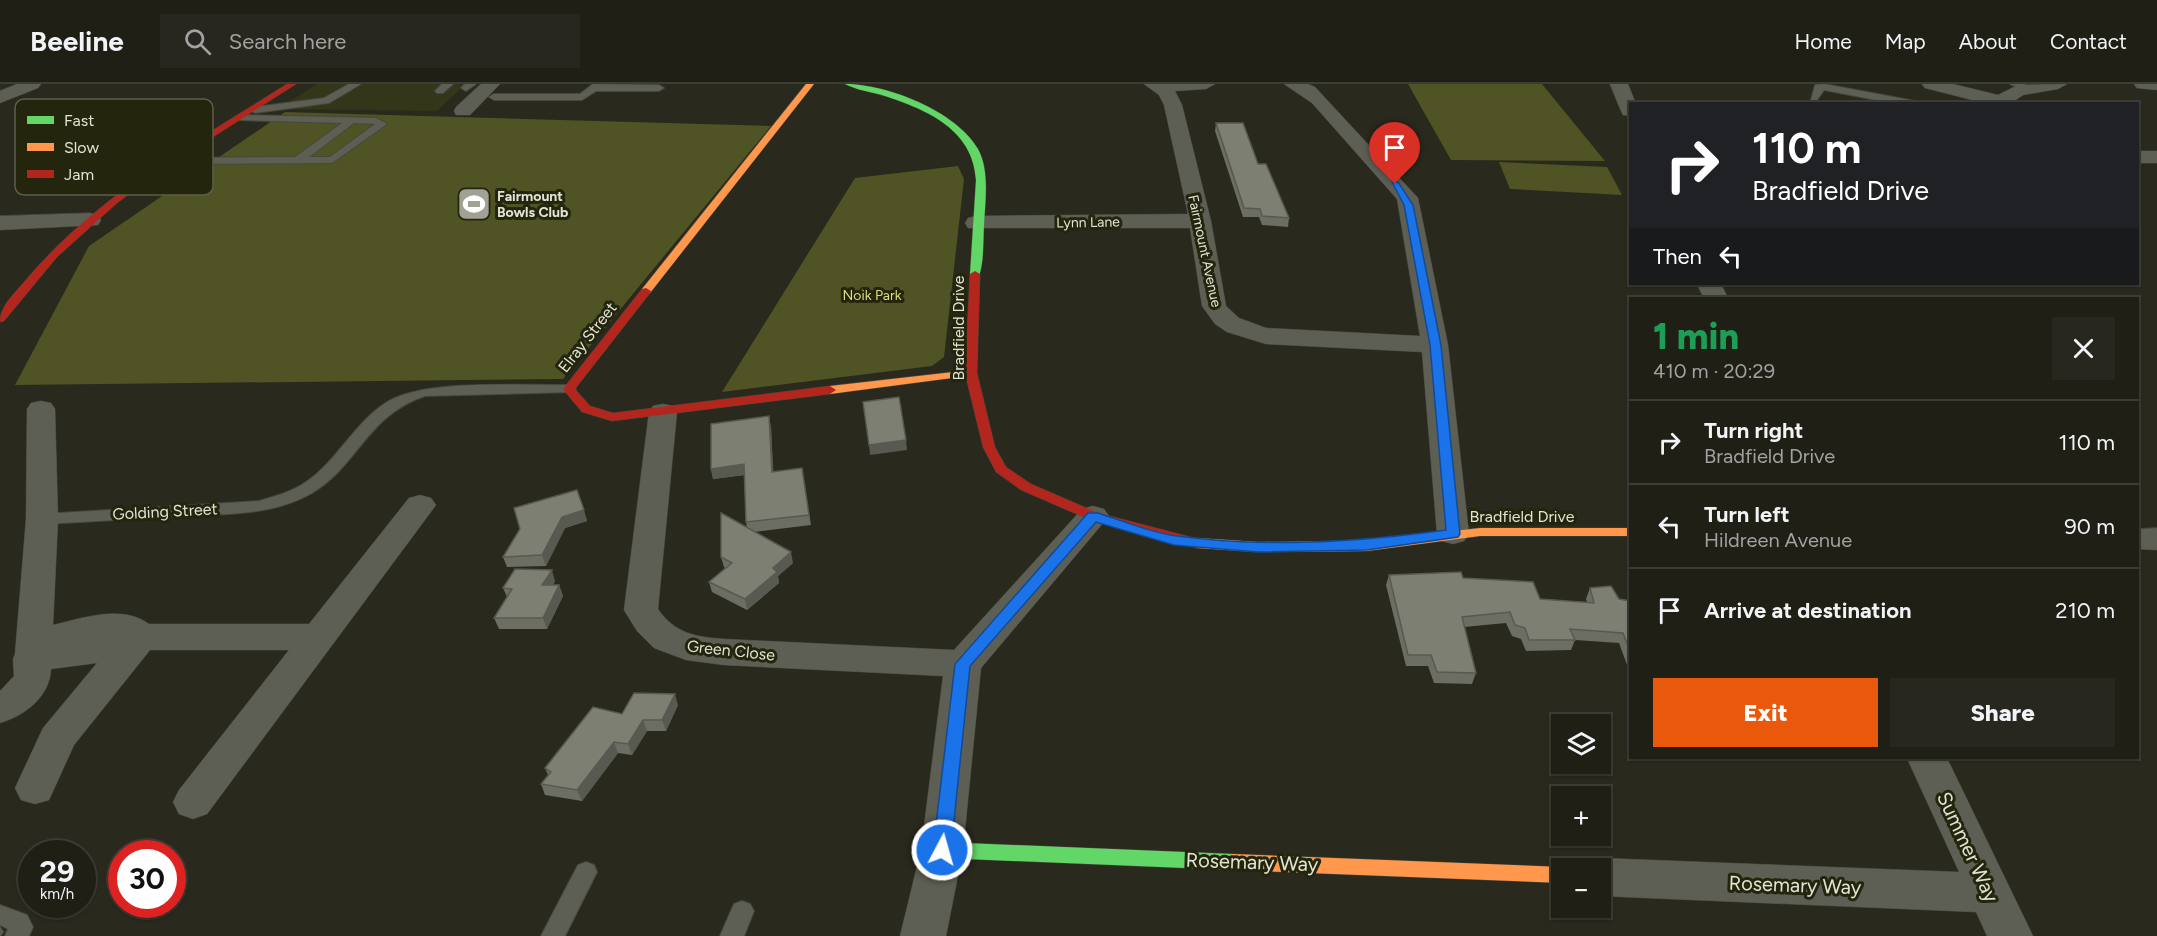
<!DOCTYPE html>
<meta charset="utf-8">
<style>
:root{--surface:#1f1f16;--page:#27271f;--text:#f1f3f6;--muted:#a1a2a1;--line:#3c3d35;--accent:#ea580c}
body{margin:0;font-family:Figtree,sans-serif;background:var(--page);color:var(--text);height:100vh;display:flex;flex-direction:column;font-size:22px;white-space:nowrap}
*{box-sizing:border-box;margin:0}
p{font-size:20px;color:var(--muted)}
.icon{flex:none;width:33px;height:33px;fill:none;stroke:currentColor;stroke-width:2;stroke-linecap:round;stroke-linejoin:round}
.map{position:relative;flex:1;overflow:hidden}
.panel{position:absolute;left:1629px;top:213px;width:510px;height:462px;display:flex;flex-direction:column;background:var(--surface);border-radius:0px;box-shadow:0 2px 4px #0004,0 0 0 2px var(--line)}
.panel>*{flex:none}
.hud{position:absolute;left:1629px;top:18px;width:510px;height:183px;border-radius:0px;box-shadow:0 2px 4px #0004,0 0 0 2px var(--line);background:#202124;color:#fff;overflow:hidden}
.buttons{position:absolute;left:1551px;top:630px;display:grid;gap:12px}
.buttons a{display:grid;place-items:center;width:60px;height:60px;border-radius:0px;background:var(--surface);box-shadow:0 2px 4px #0004,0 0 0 2px var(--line);font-size:30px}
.speed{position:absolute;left:18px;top:756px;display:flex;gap:12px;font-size:30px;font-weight:700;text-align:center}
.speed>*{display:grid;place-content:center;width:78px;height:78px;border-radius:50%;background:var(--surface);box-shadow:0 2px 4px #0004,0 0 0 2px var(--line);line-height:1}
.speed small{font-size:15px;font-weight:400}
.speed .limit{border:9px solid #d22;background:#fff;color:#111}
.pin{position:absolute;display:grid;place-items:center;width:51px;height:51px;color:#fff;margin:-62px -26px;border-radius:50% 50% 50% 0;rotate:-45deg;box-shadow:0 0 6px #0007}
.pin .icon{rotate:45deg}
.me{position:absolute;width:66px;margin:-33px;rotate:6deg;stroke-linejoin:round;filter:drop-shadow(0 0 4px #0008)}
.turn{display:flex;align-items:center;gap:21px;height:126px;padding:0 24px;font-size:27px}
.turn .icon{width:78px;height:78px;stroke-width:2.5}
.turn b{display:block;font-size:42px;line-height:51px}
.then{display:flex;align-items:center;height:57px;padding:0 24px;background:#0003;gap:12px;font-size:22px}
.round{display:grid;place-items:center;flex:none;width:63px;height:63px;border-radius:0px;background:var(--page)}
.headline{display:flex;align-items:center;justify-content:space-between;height:102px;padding:0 24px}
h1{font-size:36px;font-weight:800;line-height:45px;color:#1e9e55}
.primary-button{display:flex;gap:12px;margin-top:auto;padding:12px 24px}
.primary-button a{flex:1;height:69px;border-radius:0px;background:var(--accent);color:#fff;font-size:24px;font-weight:800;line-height:69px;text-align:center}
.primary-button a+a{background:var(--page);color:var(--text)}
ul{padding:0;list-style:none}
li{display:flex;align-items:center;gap:18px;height:84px;padding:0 24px;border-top:2px solid var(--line)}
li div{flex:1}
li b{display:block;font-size:22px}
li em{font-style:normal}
header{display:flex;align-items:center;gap:36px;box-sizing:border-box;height:84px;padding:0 30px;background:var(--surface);border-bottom:2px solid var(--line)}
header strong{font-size:28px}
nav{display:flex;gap:33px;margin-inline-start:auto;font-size:21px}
.search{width:420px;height:54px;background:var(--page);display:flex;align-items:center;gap:15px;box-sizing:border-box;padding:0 21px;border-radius:0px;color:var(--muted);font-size:22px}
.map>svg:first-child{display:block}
</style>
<header>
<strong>Beeline</strong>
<div class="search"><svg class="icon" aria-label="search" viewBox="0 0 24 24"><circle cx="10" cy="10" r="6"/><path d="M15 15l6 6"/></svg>Search here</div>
<nav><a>Home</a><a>Map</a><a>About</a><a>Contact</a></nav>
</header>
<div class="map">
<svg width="2157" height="852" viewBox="0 0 2157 852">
<rect width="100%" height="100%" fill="#29291d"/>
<!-- built -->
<path fill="#343619" d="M317 0H466L437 27 278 25Z"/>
<!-- green -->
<path fill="#505323" d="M1408 0H1542L1605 77 1451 76Z
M285 28 771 42 563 295 15 301 89 162Z
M1499 78 1607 83 1622 111 1510 105Z
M958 82 964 95 944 273 932 282 722 308 855 94Z"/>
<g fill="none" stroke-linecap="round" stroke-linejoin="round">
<defs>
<path id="lane" d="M349 0H361L329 19 255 29 250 26 255 23 324 14Z
M442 0H453L443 9H437L435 7Z
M465 0H476L466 7 461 4Z
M593 0 659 1 664 4 659 7H596L582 16H494L489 13 494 10H580Z
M1824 0 1915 17 1919 20H1897L1824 6 1817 16H1811L1815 1Z
M2010 0H2024L2031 4 2026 7Z
M240 31 376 34 387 40 332 79 171 80 166 77 171 74 295 73 342 39 237 36V32ZM354 39 375 40 330 73H309Z
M569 301 576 305 574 308 425 312C366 332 359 381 312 409 271 433 220 430 174 432 130 435 86 438 42 440L34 435 42 430 259 417C275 412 292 408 306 398 337 377 353 341 384 320 422 294 521 302 569 301Z
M586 778 594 781 597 788 565 852H541L578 781Z
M742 817 750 820 754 827 744 852H720L734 820Z
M0 821 27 831 33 843 29 852H5L8 845 0 841Z"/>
<path id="street" d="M17 0H41L38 4 0 19V7Z
M481 0H500L470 31H456L454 27 456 23Z
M1144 0H1215L1206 5 1175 7 1182 21 1211 137 1226 222 1239 234 1266 244 1420 252 1397 115 1312 19 1284 0H1308L1315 3 1418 114 1448 261 1469 450 1464 457 1453 460 1442 457 1437 450 1422 268 1266 260 1227 248 1215 240 1202 222 1190 144H968L965 139 968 134 976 132 1188 130 1164 21 1159 11Z
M1610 0H1628L1636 20H1630V32L1623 31 1621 27Z
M1922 0H1953L1998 11 2018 1 2067 0 2058 5 2023 11 2010 20H1988L1925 4Z
M2134 0H2157V6L2137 4Z
M2138 67H2157V79H2138Z
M90 129 98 131 101 136 98 141 0 146V132Z
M1697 200H1721L1728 214H1704Z
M41 317 51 319 55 325 58 435 53 541C83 534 122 520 149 540H309L409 414 420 411 431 414 436 421 207 730 193 735 179 730 173 718 179 706 289 566H150L74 661 49 716 35 720 21 716 15 704 43 644 97 579 51 585C50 613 24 632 0 639V607L14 592 13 575 15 570 26 435 27 325 31 319Z
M663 320 673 322 677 328 658 525C675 550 697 553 724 555L954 566 1082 425 1093 422 1104 425 1109 432 981 584 963 766 946 852H900L921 766 943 592 724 581 686 576 654 564 637 547 624 526 649 328 653 322Z
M2157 444V466L2138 465V445Z
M1907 674H1947L2033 852H1987L1976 828 1600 812V784H1582L1585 780 1600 774 1959 788Z"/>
<path id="fast" d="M845 0C887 0 956 27 978 65 990 87 985 118 984 142 983 157 984 178 979 192H971L970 190 976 96C973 45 927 26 885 12 872 8 856 6 845 0Z
M942 758 1233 770 1240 772 1242 778 1240 784 1233 786 942 774 936 771 933 766 936 761Z"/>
<path id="slow" d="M806 0H814L650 209H642V205Z
M971 286 977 289 975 291 830 310 824 306 830 302Z
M1480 444H1630V452H1480L1367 467 1258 468 1197 464 1190 459 1197 454 1258 458 1367 457Z
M1233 770 1562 783 1566 784H1562V799L1233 786 1226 784 1224 778 1226 772Z"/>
<path id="jam" d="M287 0H296L166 83 117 119 57 173 4 237 0 238C0 222 15 209 25 197 97 111 194 59 287 0Z
M975 187 980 190 977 289 995 363 1006 383 1031 400 1098 429 1202 456 1204 459 1202 462 1197 464 1088 435 1021 406 996 388 983 363 965 289 970 190Z
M646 204 651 207 650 209 575 305 590 322 613 329 830 302 836 306 830 310 612 337 582 328 563 305 642 205Z"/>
</defs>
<!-- lane casing -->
<use href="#lane" stroke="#47473c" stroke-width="2"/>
<!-- street casing -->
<use href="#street" stroke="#47473c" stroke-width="1"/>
<!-- fast casing -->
<use href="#fast" stroke="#47473c" stroke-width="1"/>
<!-- slow casing -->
<use href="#slow" stroke="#47473c" stroke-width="1"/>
<!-- jam casing -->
<use href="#jam" stroke="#47473c" stroke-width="1"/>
<!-- lane -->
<use href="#lane" fill="#5e5f54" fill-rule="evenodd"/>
<!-- street -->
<use href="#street" fill="#5e5f54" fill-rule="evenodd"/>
<!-- fast -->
<use href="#fast" fill="#63d668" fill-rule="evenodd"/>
<!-- slow -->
<use href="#slow" fill="#ff974d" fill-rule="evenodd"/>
<!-- jam -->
<use href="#jam" fill="#b3261e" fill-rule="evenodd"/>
</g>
<!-- wall -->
<path fill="#6c6d63" d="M1216 39 1258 80 1289 134 1288 143 1262 141 1259 133H1243L1215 47Z
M771 343 773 388 802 384 811 441 754 448 793 479 778 492 779 499 747 526 712 508 709 498 725 484 724 483 721 473 747 444 746 438 744 391 713 395 711 385Z
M577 406 587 437 565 444 546 482 507 483 503 473Z
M1389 491 1463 494 1540 515 1587 518 1586 515 1590 504 1619 515 1630 517V589L1619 559 1575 556 1571 566 1526 567 1521 555 1512 552 1506 539 1464 543 1476 589 1472 600 1434 599 1428 582H1406L1386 501Z
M555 497 553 501H559L563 512 547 545H499L494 534 507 513 503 504Z
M678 621 666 647H647L632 671 618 669 582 717 545 711 541 700 548 691 545 684 622 630Z"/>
<!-- shaded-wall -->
<path fill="#585950" d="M769 332 771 343 774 399 772 388Z
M906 356 907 366 870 371 869 361Z
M744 380 746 391 713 395 711 385Z
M584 426 587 437 565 444 546 482 542 471 562 433Z
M791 468 793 479 778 492 779 499 747 526 745 515 773 484Z
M552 486 555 497 546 512 542 501Z
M559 501 563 512 547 545 543 534Z
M675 610 678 621 666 647 662 636Z
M643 636 647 647 632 671 628 660Z
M614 658 618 669 582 717 577 706Z
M0 842 4 848 1 852H0Z"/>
<!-- building -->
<path fill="#7e7f73" stroke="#585950" stroke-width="1.5" d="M1216 39H1243L1258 80H1266L1289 134 1262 132 1260 125 1244 124Z
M899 313 906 356 869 361 863 318Z
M769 332 772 388 802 384 809 431 746 438 744 380 711 385V340Z
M577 406 584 426 562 433 542 471 503 473 520 445 514 424Z
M721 429 791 468 773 484 777 488 745 515 709 498 732 479 721 473Z
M515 485 552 486 542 501H559L543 534H494L512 505 503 504Z
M1461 488 1463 494 1533 498 1540 515 1594 519 1590 504 1611 502 1619 515 1630 517V567L1623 549 1570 545 1575 556H1529L1525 544 1515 541 1510 528 1462 533 1476 589 1437 588 1431 571H1408L1389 491Z
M634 609 675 610 662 636H643L628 660 614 658 577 706 541 700 551 688 545 684 593 623 622 630Z"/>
<!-- route -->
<path fill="#1a73e8" stroke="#114b97" stroke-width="1.5" d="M1392 98H1398L1413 121 1441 261 1460 450 1458 453 1367 466 1258 468 1174 461 1096 438 970 582 951 766 948 771 942 773 935 771 933 766 955 580 1088 429H1098C1124 437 1151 449 1177 452 1267 464 1357 458 1446 446L1430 261 1404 121Z"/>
<!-- icons -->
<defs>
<symbol id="stadium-square" viewBox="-11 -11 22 22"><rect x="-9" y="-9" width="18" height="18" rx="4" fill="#a1a295" stroke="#24250d"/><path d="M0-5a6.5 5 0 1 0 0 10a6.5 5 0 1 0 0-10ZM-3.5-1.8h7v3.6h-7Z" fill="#fff"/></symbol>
</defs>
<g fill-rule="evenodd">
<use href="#stadium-square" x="455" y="101" width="38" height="38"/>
</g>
<g text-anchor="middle" stroke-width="6" stroke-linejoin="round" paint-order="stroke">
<!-- far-poi labels -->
<g font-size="14" font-weight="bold" fill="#e2e3d5" stroke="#24250d" text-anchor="start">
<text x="497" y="117">Fairmount<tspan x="497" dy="16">Bowls Club</tspan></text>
</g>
<!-- far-street labels -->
<g font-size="14" fill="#e2e3d5" stroke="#24250d">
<text transform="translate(1088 138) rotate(-1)" y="5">Lynn Lane</text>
<text transform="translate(1205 167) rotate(78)" y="5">Fairmount Avenue</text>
</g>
<!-- far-park labels -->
<g font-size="14" fill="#d9df7e" stroke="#24250d">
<text x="872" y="216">Noik Park</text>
</g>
<!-- street labels -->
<g font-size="16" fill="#e2e3d5" stroke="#24250d">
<text transform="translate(958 244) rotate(-90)" y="6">Bradfield Drive</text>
<text transform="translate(587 253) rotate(-52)" y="6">Elray Street</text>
<text transform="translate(165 427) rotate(-3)" y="6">Golding Street</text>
<text x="1522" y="438">Bradfield Drive</text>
<text transform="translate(731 566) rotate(6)" y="6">Green Close</text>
</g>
<!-- near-street labels -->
<g font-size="20" fill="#e2e3d5" stroke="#24250d">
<text transform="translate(1968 763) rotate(65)" y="7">Summer Way</text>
<text transform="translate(1252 778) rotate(2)" y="7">Rosemary Way</text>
<text transform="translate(1795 801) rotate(2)" y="7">Rosemary Way</text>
</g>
</g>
<!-- legend -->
<rect x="15" y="15" width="198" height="96" rx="9" fill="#24250d" stroke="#5d5e49" stroke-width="1.5"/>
<rect x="27" y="32" width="27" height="8" fill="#63d668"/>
<rect x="27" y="59" width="27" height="8" fill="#ff974d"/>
<rect x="27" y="86" width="27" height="8" fill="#b3261e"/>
<g font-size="16" fill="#e2e3d5">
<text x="64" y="42">Fast</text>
<text x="64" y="69">Slow</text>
<text x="64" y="96">Jam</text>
</g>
</svg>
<div class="buttons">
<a><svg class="icon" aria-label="layers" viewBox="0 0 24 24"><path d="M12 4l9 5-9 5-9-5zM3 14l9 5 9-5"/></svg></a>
<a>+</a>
<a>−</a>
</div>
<div class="speed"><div>29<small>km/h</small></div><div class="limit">30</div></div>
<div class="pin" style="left:1395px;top:100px;background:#d93025"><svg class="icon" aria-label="arrive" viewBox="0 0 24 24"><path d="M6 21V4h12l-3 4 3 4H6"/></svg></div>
<svg class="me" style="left:942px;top:766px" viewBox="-20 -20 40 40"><circle r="17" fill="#1a73e8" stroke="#fff" stroke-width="3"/><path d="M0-11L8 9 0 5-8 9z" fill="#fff"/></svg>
<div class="hud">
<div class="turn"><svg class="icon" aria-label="right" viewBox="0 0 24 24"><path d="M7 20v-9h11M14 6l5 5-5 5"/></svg><div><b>110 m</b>Bradfield Drive</div></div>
<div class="then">Then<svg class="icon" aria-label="left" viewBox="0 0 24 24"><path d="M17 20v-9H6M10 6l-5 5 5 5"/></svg></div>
</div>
<section class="panel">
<div class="headline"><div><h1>1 min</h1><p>410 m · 20:29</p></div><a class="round"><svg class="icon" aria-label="close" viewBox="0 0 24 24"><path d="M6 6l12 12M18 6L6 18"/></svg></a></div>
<ul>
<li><svg class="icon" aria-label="right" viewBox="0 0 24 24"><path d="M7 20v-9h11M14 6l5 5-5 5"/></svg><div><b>Turn right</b><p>Bradfield Drive</p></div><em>110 m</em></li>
<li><svg class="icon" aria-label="left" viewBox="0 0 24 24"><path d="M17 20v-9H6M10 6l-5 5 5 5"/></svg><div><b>Turn left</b><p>Hildreen Avenue</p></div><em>90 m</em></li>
<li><svg class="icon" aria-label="arrive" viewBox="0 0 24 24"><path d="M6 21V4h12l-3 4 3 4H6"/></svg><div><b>Arrive at destination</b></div><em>210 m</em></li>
</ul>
<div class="primary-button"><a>Exit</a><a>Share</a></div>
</section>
</div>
